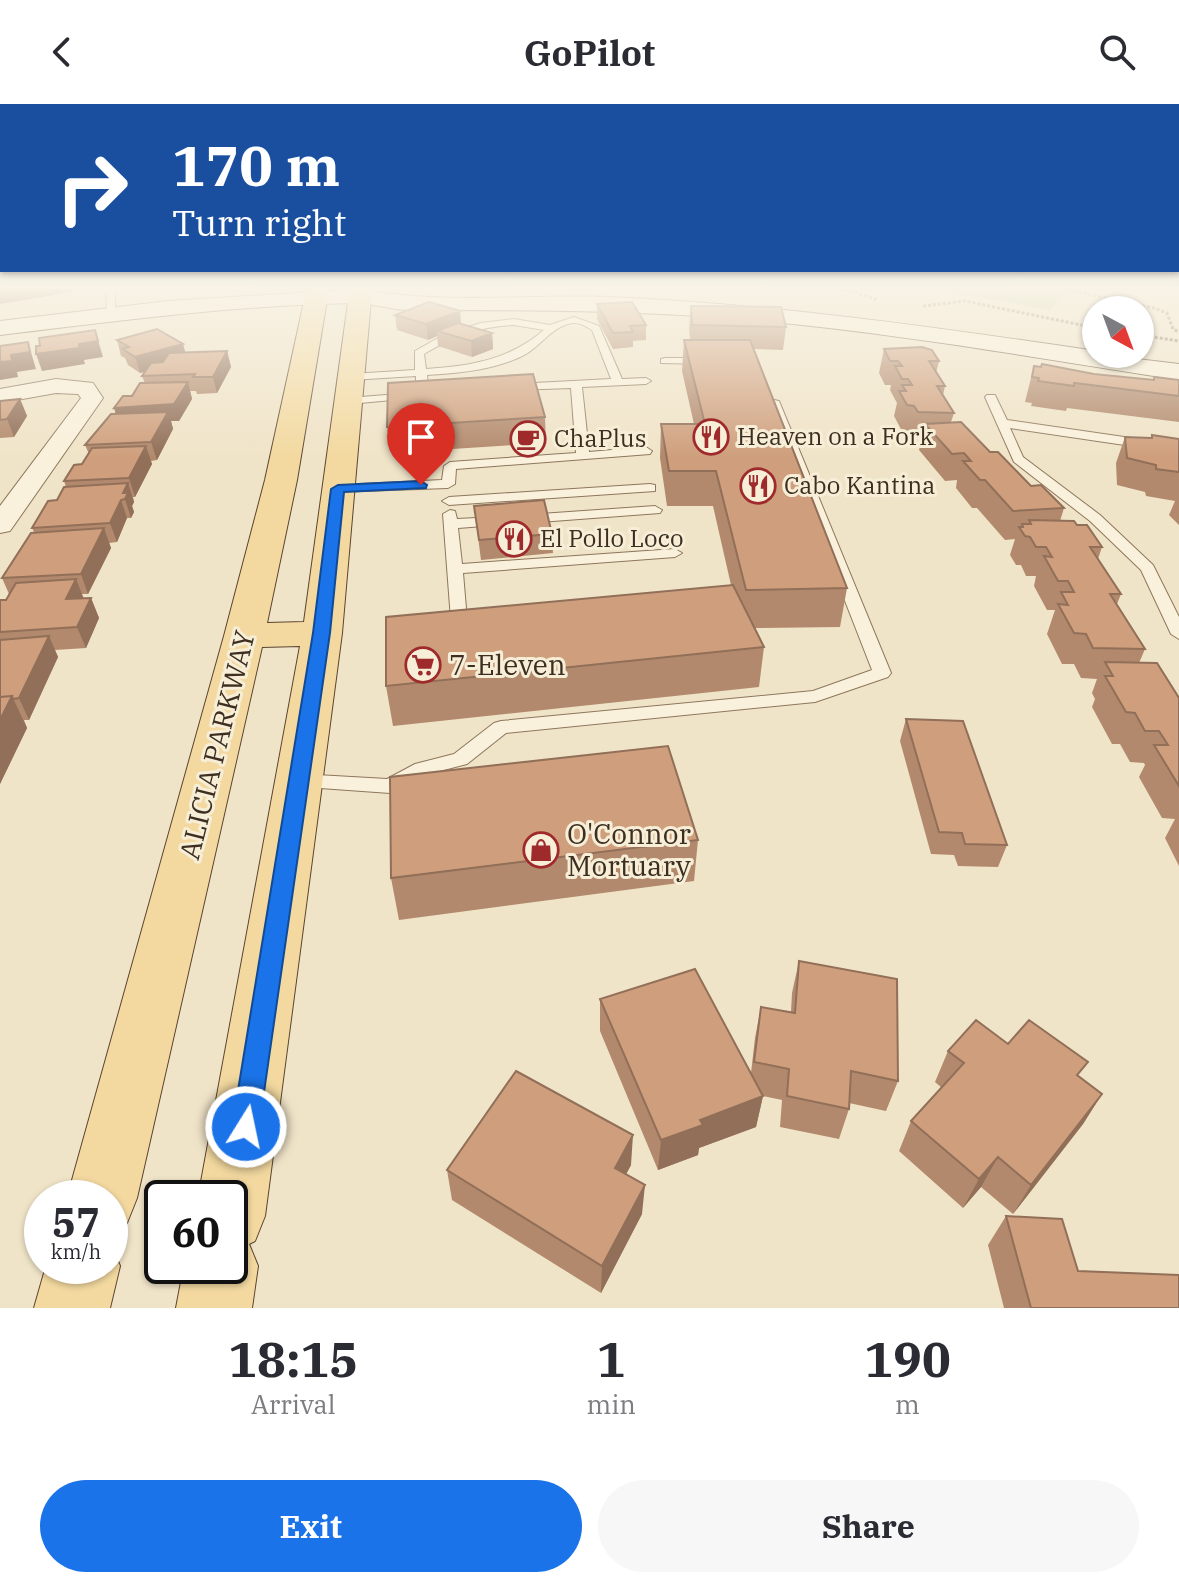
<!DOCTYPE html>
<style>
:root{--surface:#fff;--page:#f7f7f7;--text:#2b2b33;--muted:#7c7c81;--accent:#1a73e8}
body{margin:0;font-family:"IBM Plex Serif",serif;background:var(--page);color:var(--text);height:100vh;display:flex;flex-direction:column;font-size:30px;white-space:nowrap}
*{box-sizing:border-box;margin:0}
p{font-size:26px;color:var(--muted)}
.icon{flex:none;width:44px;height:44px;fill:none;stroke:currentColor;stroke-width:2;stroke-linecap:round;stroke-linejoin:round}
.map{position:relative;height:1204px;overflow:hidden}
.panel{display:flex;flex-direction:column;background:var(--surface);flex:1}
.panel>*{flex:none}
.guide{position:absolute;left:0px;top:0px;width:1180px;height:168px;box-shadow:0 2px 6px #0004;background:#1a4fa0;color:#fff;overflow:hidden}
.needle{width:52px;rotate:139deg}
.tools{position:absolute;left:1082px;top:192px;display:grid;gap:16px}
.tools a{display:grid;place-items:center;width:72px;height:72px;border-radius:50%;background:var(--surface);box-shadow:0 2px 6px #0004;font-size:40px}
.speed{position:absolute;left:24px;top:1076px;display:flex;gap:16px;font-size:40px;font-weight:700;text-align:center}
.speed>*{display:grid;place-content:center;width:104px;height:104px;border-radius:50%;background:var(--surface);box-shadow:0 2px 6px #0004;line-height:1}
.speed small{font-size:20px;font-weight:400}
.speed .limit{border:4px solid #111;border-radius:12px;background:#fff;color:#111}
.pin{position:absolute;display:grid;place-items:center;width:68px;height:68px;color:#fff;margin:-82px -34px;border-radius:50% 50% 50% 0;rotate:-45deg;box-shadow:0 0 8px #0007}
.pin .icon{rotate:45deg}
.me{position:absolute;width:88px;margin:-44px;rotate:10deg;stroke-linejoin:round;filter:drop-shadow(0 0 6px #0008)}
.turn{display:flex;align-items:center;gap:28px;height:168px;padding:0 40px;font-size:36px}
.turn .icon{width:104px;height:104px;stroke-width:2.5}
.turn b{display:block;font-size:56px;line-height:68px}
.eta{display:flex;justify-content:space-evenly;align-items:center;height:136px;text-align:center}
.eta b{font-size:48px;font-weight:700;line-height:56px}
.primary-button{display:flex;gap:16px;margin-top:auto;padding:16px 40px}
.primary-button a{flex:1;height:92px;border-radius:48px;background:var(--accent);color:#fff;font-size:32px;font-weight:700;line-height:92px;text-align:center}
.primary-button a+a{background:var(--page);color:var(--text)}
header{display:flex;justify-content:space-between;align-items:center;height:104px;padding:0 40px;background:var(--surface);font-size:36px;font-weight:700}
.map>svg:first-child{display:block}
</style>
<header><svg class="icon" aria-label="back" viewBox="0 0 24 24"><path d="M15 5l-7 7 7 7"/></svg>GoPilot<svg class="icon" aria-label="search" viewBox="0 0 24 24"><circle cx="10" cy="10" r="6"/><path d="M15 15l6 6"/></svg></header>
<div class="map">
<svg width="1179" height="1204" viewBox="0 0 1179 1204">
<rect width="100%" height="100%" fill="#f0e4c8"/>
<!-- green -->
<path fill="#c9cf9b" d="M925 184H1041L1066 188 1050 206Z"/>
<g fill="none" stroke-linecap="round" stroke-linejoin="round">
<defs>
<path id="lane" d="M106 184H115V212L107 210Z
M574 213 599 222 622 275 646 274 651 277 646 280 582 283 589 348 646 343 652 347 650 350 456 365 455 380 448 384 333 388 331 385 338 381 442 376 444 362 450 358 576 349 571 284 515 286 509 283 515 280 611 275 592 226C584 221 577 217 568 220 551 225 541 241 526 250 497 266 459 269 427 271L428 280 422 283 416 280V272L351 276 346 273 351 270 415 266V247L445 230 481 219 514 215 550 221ZM514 221 544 226C509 256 471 262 426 265L424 250C453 232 481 222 514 221Z
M665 254H706L711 257 706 260 661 259V255Z
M410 289 414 290V294L349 300 343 297 349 294Z
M987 291H995L1007 316 1179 341V349L1010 324 1023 353 1100 411 1153 461 1179 513V535L1171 530 1141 466 1090 417 1014 358 985 293Z
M769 295 779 297 891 569 888 573 815 598 506 629 467 660 428 670 390 689 292 682 289 677 292 672 299 670 387 675 415 660 454 650 494 619 501 617 813 587 872 566 767 297Z
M650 380 655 381V387L449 401 442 397 449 393Z
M655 402 662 406 660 409 526 419 519 415 526 411Z
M450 406 455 407 457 415 497 413 504 417 497 421 458 424 462 460 675 445 682 449 675 453 463 469 467 516 459 521 451 516 443 410Z"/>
<path id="street" d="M56 275 93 279 103 294 10 427 0 429V402L81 294 78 290 56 289 0 299V285Z"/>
<path id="secondary" d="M361 185C442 201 527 190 609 193 772 200 934 223 1096 247V250L1179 260V276C1044 255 908 231 772 218 651 206 530 206 409 206 391 206 373 199 355 199 236 201 118 217 0 231V217L168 197Z"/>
<path id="primary" d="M307 184H329L297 376 267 519 304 518 350 184H372L342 529 265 1112 255 1137 249 1140 258 1162 252 1204H176L184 1162H230V1094H198L300 542 262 543 137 1094 127 1119 110 1126V1094H67L224 532 265 376Z
M110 1138 120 1162 110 1204H34L46 1162H110Z"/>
</defs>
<!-- lane casing -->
<use href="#lane" stroke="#8d765c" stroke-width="2"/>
<!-- street casing -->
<use href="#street" stroke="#8d765c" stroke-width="2"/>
<!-- secondary casing -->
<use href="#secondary" stroke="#6f573f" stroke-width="2"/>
<!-- primary casing -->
<use href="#primary" stroke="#5b4430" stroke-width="2"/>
<!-- path -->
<path stroke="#8d765c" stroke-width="3" stroke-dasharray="3 2" stroke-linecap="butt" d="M820 184 852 187 878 196
M1059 184 1154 204 1167 209 1173 225 1179 228
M923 202 965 197 1096 224
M1140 231 1179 237"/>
<!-- lane -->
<use href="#lane" fill="#faf1dc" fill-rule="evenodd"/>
<!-- street -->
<use href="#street" fill="#faf1dc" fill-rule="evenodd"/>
<!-- secondary -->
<use href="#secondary" fill="#faf1dc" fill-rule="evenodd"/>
<!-- primary -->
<use href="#primary" fill="#f3d9a0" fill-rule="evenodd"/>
</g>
<!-- wall -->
<path fill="#b2896c" d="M597 200 646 221V236L633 237V243L613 245 597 215Z
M691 202 786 223 783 246 754 245 847 484 840 523 755 524 764 543 759 583 393 622 386 582 731 481 713 402H667L660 354 661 320H694L682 267 684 236H690L689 224Z
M460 207 461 220 492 229 493 245 472 253 438 242 437 232 428 236 397 226 395 211Z
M117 236 183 240 185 248 227 247 231 263 217 289 197 290 196 287H190L192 295 179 317H171L173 325 157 356 151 357 152 360 135 393H133L134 398 132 402 134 408 131 414H127L117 438 109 439 111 444 88 490H81L83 494H91L99 514 86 544 55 546 58 553 29 616H24L27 624 0 680V496H6L9 490 2 474 34 428 32 424 57 396 66 383 64 377 82 360 89 350 85 341 116 310 114 304 132 292 145 279 142 272 145 267 140 269 128 261 125 254 121 252Z
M884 245 939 257 936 269 945 282 943 291 954 309 951 318 1031 382 1064 404 1060 417 1077 421 1102 443 1098 455 1121 490 1117 500 1145 545 1139 559 1179 594V762L1165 734 1175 715 1162 714 1139 673 1145 661 1144 659 1130 658 1120 640H1112L1092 603 1095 595 1092 589 1097 575 1081 574 1074 560H1062L1047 530 1055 506H1047L1034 482 1036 472H1026L1021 461H1016L1010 451 1015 435 1005 436 977 404H972L956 384 957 376 945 377 919 346 922 334H913L909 327H902L894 312 897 299 890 286 891 281H885L879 269Z
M1034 262 1094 270 1153 276 1154 273 1179 276V318L1067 304 1066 307 1031 302 1032 299 1025 298Z
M20 295 27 312 14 333 0 334V297Z
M545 313 546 339 391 349 387 323Z
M1152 331 1179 335V421L1169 411 1175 397 1146 392 1145 388 1117 381 1116 359 1125 333 1151 334Z
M474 402 552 430 553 449 481 456Z
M906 615 1007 741 998 763 958 762 954 751 931 750 900 637Z
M698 736 694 777 399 816 391 774Z
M799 857 898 977 886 1007 849 999V1005L839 1035 780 1023 782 996 763 992 756 1023 699 1044 698 1051 658 1066 600 927V895L751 969 755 934 761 903 791 908 792 889Z
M1008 940 1079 972 1102 990 1083 1020 1013 1110 981 1083 963 1104 899 1047 911 1017 942 984 935 978 948 947Z
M631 1061 626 1070 642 1110 601 1189 452 1096 447 1066Z
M1006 1112 1078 1167 1179 1204H1004L988 1141Z"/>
<!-- shaded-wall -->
<path fill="#916f58" d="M0 184H72L73 188 0 200Z
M460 207 461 223 437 227V232L428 236 426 220Z
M95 226 103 253 84 256 85 260 42 267 36 250Z
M492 229 493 245 472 253 471 237Z
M28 238 36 265 17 268 18 273 0 276V258L11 251Z
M183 240 187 256 140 269 135 253Z
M227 247 231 263 217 289 213 273Z
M188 278 192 295 179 317H171L173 325 157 356 151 338 120 322 114 304Z
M20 295 27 312 14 333 7 315Z
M146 342 152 360 135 393 129 374Z
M128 379 134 398 132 402 134 408 131 414 123 389Z
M121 396 127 414 117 438 110 419Z
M104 424 111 444 88 490 81 470Z
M76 475 84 495H66Z
M91 494 99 514 86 544 77 523Z
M49 532 58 553 29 616 19 594Z
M12 592 27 624 0 680V616Z
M1102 990 1083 1020 1013 1110 1031 1081Z
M763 992 756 1023 699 1044 698 1051 658 1066 661 1036 700 1016Z
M633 1031 631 1061 614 1093 615 1064Z
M998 1053 981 1083 963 1104 979 1075Z
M645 1081 642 1110 601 1189 602 1162Z"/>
<!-- building -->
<path fill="#cf9f7d" stroke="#916f58" stroke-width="2" d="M429 198 460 207 426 220 395 211Z
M632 198 646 221 630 222 633 228 613 229 597 200Z
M691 202 781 203 786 223 692 221Z
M458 219 492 229 471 237 437 227Z
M157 225 183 240 135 253 123 245 129 243 117 236Z
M95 226 98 237 79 240V244L36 250V242H40L39 234Z
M684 236H750L847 484 746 486 716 367H669L661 320H705Z
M28 238 30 248 11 251 12 257 0 258V242Z
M922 243 932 246 939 257H929L945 282H937L954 309 918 308 914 302 907 301 899 287H906L902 281H912L908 275H902L895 262H902L898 257H890L884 245Z
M227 247 213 273H193L195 270 142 272 151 259 163 258 169 249Z
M1042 260 1094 270 1154 276V273L1179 276V292L1074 279V282L1038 277 1039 274 1032 273 1034 262 1041 263Z
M533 270 545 313 387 323 388 279Z
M188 278 174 300 114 304 123 292H132L140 279Z
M20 295 7 315 0 316V297Z
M168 308 151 338 85 341 111 310Z
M961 318 990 348H998L1031 382 1041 381 1064 404 1013 407 985 376H980L963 357H971L964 349 952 350 925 320Z
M1152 331 1179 335V368L1156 365V361L1127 354 1125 333 1152 334Z
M146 342 129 374 64 377 74 361 82 360 92 344Z
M128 379 123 389H128L125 395 121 396 110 419 32 424 48 397 57 396 64 383Z
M544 396 552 430 479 436 474 402Z
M1029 416 1074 417 1077 421H1087L1102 443H1090L1121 490H1110L1145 545 1093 544 1086 530 1074 529 1058 500 1068 501 1061 488H1074L1068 477H1058L1044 452 1052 453 1046 443H1036L1030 433 1025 432 1019 423H1023L1022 420H1031Z
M104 424 81 470 2 474 31 429Z
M76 475 66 495 91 494 77 523 0 528V496H6L16 479Z
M733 481 764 543 386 582V513Z
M49 532 19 594 13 595 12 592 0 593V536Z
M1105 558 1157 559 1179 594V682L1154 641H1168L1159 627H1145L1135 609 1126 608 1105 572H1113Z
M12 592 0 616V593Z
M906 615 963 617 1007 741 965 740 962 729 939 728Z
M668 642 698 736 391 774 390 673Z
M799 857 897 875 898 977 851 967 849 1005 787 992 789 965 754 958 761 903 795 909Z
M695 865 763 992 700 1016 703 1021 661 1036 600 895Z
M976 916 1008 940 1029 916 1088 958 1077 971 1102 990 1031 1081 998 1053 979 1075 911 1017 964 959 948 947Z
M516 967 633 1031 615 1064 645 1081 602 1162 447 1066Z
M1006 1112 1062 1115 1078 1167 1179 1171V1204H1031Z"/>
<!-- sky -->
<linearGradient id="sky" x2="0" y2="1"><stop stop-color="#8fbad6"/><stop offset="0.52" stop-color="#f8f3e6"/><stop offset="1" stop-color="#f8f3e6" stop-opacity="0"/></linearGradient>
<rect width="1179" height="353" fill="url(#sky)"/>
<!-- route -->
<path fill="#1a73e8" stroke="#114b97" stroke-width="2" d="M421 377 427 381 426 384 344 388 330 529 259 1023 255 1032 246 1036 236 1032 232 1023 313 529 331 385 338 381Z"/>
<!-- icons -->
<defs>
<symbol id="restaurant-ring" viewBox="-11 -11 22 22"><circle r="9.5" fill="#f7eed8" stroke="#9e2a2b" stroke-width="1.5"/><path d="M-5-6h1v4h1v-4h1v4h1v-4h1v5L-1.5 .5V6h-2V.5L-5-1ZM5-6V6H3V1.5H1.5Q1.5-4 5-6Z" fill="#9e2a2b"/></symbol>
<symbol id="cafe-ring" viewBox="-11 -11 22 22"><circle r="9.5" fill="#f7eed8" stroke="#9e2a2b" stroke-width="1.5"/><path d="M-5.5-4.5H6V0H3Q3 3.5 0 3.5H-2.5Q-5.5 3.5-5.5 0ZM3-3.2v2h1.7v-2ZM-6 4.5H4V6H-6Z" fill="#9e2a2b"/></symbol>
<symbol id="supermarket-ring" viewBox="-11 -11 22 22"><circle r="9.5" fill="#f7eed8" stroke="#9e2a2b" stroke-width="1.5"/><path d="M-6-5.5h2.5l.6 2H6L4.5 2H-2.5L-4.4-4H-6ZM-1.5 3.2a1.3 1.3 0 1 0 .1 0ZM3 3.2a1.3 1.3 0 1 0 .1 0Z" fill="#9e2a2b"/></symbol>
<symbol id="shop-ring" viewBox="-11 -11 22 22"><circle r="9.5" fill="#f7eed8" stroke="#9e2a2b" stroke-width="1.5"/><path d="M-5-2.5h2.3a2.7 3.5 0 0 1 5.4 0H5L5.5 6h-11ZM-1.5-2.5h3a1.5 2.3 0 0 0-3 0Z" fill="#9e2a2b"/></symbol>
</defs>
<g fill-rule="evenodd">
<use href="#restaurant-ring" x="691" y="313" width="40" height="40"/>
<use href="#cafe-ring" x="508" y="315" width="40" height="40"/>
<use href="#restaurant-ring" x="738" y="362" width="40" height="40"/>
<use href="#restaurant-ring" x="494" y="415" width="40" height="40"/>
<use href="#supermarket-ring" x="403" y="541" width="40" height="40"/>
<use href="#shop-ring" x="521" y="726" width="40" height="40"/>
</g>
<g text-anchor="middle" stroke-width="6" stroke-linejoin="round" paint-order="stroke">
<!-- far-poi labels -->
<g font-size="24" fill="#3d2e20" stroke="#f7eed8" text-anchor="start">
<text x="737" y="341">Heaven on a Fork</text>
<text x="554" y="343">ChaPlus</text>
<text x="784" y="390">Cabo Kantina</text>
<text x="540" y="443">El Pollo Loco</text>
</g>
<!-- poi labels -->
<g font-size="28" fill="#3d2e20" stroke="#f7eed8" text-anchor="start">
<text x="449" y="571">7-Eleven</text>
<text x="567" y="740">O'Connor<tspan x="567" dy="32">Mortuary</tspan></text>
</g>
<!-- street labels -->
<g font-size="28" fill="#3d2e20" stroke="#f7eed8">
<text transform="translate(217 641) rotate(-76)" y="10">ALICIA PARKWAY</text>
</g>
</g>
</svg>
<div class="tools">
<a><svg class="needle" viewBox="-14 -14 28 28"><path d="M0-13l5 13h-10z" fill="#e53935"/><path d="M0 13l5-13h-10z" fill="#7c7c81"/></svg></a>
</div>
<div class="speed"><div>57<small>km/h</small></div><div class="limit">60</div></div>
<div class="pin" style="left:421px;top:381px;background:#d93025"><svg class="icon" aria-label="arrive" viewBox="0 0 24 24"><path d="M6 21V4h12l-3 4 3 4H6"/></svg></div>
<svg class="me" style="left:246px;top:1023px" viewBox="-20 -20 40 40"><circle r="17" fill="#1a73e8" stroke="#fff" stroke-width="3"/><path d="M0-11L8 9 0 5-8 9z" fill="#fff"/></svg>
<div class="guide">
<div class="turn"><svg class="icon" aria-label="right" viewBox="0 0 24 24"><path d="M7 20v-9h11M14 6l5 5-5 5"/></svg><div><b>170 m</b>Turn right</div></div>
</div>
</div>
<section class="panel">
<div class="eta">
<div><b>18:15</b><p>Arrival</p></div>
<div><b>1</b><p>min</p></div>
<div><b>190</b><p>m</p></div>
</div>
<div class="primary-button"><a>Exit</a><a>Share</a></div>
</section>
